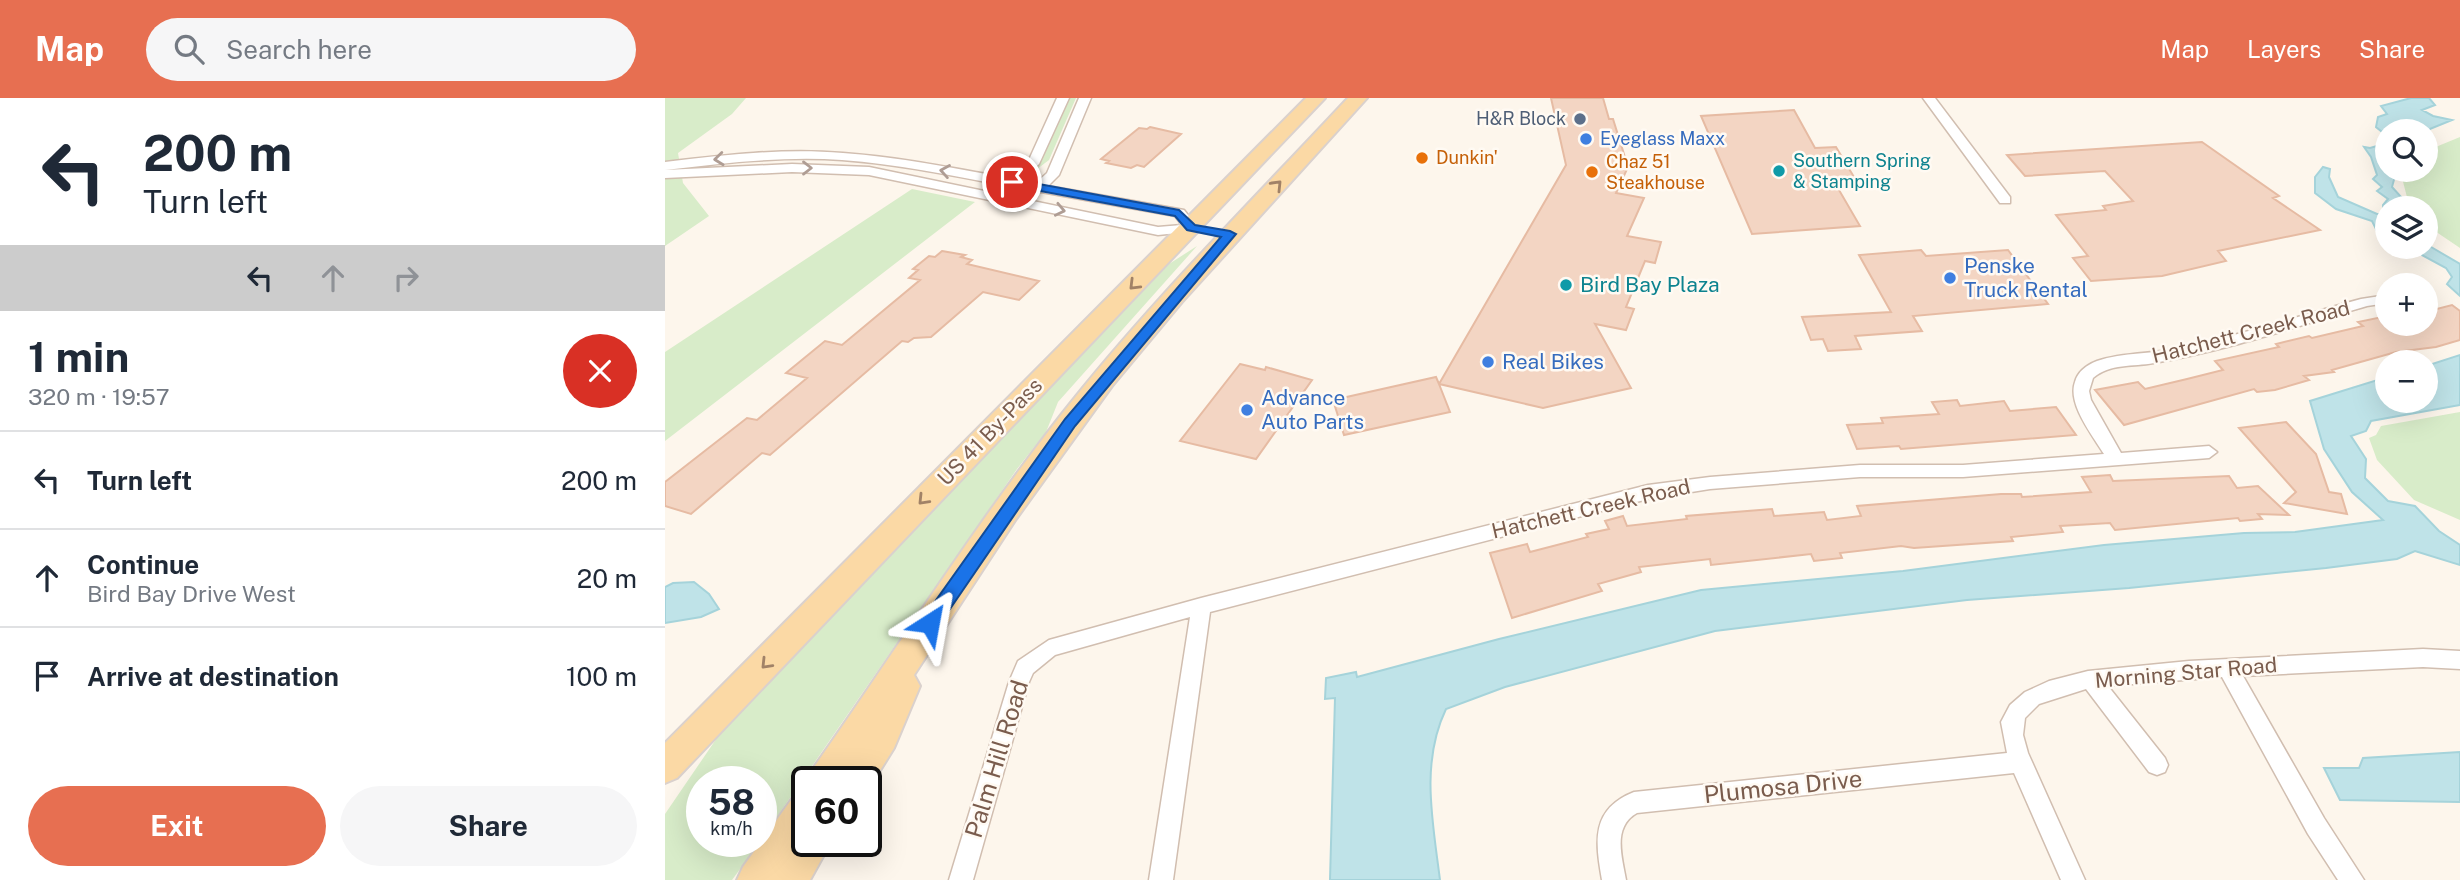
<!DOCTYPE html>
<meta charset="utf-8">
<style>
:root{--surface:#fff;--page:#f6f6f7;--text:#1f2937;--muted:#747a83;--line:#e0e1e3;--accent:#e76f51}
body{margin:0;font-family:"Public Sans",sans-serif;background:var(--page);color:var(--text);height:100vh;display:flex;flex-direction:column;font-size:26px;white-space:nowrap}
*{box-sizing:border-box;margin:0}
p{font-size:23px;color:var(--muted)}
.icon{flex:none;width:38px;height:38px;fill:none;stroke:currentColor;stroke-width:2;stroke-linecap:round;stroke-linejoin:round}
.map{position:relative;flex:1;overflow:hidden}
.sheet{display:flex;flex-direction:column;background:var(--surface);width:665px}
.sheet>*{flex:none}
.guide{background:#fff;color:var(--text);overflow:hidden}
.tools{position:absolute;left:1710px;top:21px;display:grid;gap:14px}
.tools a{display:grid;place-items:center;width:63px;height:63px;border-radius:50%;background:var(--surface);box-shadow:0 7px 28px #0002;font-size:35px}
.speed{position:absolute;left:21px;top:668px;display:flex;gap:14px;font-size:35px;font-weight:700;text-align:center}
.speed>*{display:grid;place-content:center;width:91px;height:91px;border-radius:50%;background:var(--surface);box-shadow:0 7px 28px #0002;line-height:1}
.speed small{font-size:18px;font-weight:400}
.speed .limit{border:4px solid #111;border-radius:10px;background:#fff;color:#111}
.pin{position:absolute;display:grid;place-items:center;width:60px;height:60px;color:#fff;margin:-30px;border:4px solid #fff;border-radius:50%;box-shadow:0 2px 7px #0007}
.me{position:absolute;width:77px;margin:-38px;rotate:34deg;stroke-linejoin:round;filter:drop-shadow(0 0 5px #0008)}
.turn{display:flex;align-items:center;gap:24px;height:147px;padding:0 28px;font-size:32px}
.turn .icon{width:91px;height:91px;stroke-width:2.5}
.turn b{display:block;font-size:49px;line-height:60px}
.lanes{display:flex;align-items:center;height:66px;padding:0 28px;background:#0003;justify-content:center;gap:35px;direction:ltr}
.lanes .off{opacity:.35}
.round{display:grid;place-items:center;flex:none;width:74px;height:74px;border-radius:37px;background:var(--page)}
.headline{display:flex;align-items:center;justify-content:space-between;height:119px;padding:0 28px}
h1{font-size:42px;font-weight:700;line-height:52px}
.primary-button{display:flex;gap:14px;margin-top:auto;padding:14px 28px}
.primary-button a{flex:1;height:80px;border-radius:42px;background:var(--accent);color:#fff;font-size:28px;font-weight:700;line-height:80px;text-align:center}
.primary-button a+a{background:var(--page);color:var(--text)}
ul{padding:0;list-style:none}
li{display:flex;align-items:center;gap:21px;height:98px;padding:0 28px;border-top:2px solid var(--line)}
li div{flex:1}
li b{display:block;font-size:26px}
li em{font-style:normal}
header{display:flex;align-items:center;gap:42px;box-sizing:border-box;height:98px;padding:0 35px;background:var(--accent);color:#fff}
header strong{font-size:33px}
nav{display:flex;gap:38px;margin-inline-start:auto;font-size:24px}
.search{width:490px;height:63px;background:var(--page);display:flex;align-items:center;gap:18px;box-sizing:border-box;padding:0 24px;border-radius:38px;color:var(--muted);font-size:26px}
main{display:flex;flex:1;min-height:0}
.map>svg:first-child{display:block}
</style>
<header>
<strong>Map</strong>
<div class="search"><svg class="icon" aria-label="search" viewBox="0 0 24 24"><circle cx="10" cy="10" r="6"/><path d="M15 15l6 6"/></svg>Search here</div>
<nav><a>Map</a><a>Layers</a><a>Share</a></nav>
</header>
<main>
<section class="sheet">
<div class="guide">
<div class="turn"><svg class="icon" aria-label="left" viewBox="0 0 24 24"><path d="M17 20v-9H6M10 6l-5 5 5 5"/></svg><div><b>200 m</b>Turn left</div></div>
<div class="lanes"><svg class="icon" aria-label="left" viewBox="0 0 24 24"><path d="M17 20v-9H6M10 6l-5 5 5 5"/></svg><svg class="icon off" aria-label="ahead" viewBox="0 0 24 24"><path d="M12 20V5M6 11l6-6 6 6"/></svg><svg class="icon off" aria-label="right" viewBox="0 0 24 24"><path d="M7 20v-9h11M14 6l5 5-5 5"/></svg></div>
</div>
<div class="headline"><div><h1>1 min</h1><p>320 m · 19:57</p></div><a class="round" style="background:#d93025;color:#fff"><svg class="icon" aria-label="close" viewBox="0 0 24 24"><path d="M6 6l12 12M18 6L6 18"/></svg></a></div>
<ul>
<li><svg class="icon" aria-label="left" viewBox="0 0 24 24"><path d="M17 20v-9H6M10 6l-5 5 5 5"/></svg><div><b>Turn left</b></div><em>200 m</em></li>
<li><svg class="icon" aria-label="ahead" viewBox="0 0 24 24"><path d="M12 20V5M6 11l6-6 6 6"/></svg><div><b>Continue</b><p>Bird Bay Drive West</p></div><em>20 m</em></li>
<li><svg class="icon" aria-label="arrive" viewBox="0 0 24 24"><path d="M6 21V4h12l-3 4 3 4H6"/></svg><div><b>Arrive at destination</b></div><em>100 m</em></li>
</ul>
<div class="primary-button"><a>Exit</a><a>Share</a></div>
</section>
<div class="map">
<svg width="1795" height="782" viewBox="0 0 1795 782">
<rect width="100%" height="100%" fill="#fdf6ec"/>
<!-- green -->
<path fill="#d8ecc9" d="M0 0H81L67 16 13 55 18 85 44 118 0 148Z
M393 0H411L384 62 347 90 329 79 350 75 365 63Z
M1795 39V150L1761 127 1760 110H1742L1739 108 1744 107 1735 72H1760L1761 53Z
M247 91 310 104 0 343V254Z
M532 148 393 304 381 334 352 371 96 742V684H37V744H95L67 782H0V716L56 634 504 166Z
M1795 314V422L1749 402 1712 362 1704 340 1711 337 1716 328Z"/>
<!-- water -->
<path fill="#bfe3e8" stroke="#a5d3da" stroke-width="2" d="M1746 0H1764L1770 7 1757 12 1768 18 1787 22 1760 33H1722V38L1711 29 1713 19 1722 16 1716 8Z
M1722 45V55L1714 58 1722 72 1730 78 1727 89 1746 110H1722V138L1713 135 1707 123 1671 111 1650 95V79L1658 69 1665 71 1664 79 1673 99 1712 116H1719L1718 107 1723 101 1712 93 1717 89 1708 81 1712 77 1706 59 1699 49 1705 50Z
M1761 146 1795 166V198L1782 186 1787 179 1781 170 1742 149H1760Z
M1795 257V307L1706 323 1701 333 1686 338 1701 361 1700 380 1723 403 1750 408 1774 433 1795 447V467L1750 453 1732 461 1661 470 1464 490 1302 502 1050 533 840 589 781 611C755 665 768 725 775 782H665L670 600 660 601 661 580 691 574 692 579 834 541 1036 492 1238 473 1439 447 1579 435 1630 434 1718 422 1687 394 1659 351 1645 303 1722 279V303H1760L1761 268Z
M29 484 44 496 54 511 36 519 0 525V489L8 485Z
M1795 654V704L1675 702 1659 670H1694L1698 660Z"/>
<!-- building -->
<path fill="#f3d5c3" stroke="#e6bba3" stroke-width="2" d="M886 0H938L944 21H948L963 69 951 95 979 100 962 138 996 144 990 165 980 163 961 209 969 211 961 232 930 226 966 290 878 310 774 286 785 314 679 337 668 302 771 279 774 286 901 67Z
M1129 12 1150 50 1171 49 1189 79 1167 80 1195 128 1087 136 1036 18Z
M485 29 516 36 479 69 472 67 466 70 441 65 444 63 436 61 474 30 482 31Z
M1537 44 1614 98 1608 100 1655 132 1553 153 1561 163 1497 178 1426 183 1408 160 1423 158 1391 117 1441 112 1438 108 1468 103 1440 73 1360 78 1342 57Z
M1256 152 1261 158 1343 152 1383 206 1248 218 1257 233 1190 238 1196 251 1163 253 1158 241 1146 242 1137 219 1226 214 1194 157Z
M277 153 300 157 296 159 307 162 302 166 374 183 354 202 318 194 266 239 249 240 243 244 237 243 105 357 97 355 26 416 0 408V384L82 320 92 322 142 280 121 275 160 243 177 247 255 182 244 180 253 172 248 171 264 158 270 159Z
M1787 207 1795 213V242L1771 249 1731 254 1667 272 1669 274 1639 278 1644 282 1610 292 1592 294 1589 291 1459 327 1430 292 1473 284 1480 291 1522 281 1558 272 1550 263 1614 249 1611 246 1644 238 1647 240 1698 228 1693 224 1717 219 1722 226H1760V214Z
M575 266 600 272 601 269 647 282 591 361 515 343Z
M1292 302 1295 308 1339 303 1345 313 1391 309 1411 337 1236 351 1234 348 1192 351 1182 327 1218 325 1216 320 1274 316 1267 304Z
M1621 324 1651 356 1664 394 1676 396 1682 416 1619 405 1631 394 1574 330Z
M1445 377 1448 383 1564 378 1572 390 1593 388 1624 417 1593 416 1597 421 1575 423 1573 420 1450 432 1445 425 1395 428 1398 434 1346 439 1348 443 1249 450 1236 448 1175 455 1177 460 1149 463 1146 456 1046 467 1045 461 974 469 976 474 933 486 937 493 847 520 825 455 862 446 865 454 923 439 921 436 944 431 940 423 958 418 962 428 1022 421 1021 418 1107 411 1109 418 1159 414 1162 422 1196 418 1192 408 1336 396H1356L1357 399 1426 394 1417 379Z"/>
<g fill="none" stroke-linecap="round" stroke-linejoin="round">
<defs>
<path id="minor" d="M392 0H404L374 66 356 83 371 85 382 75 414 0H426L394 77 383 88 519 112 533 130 531 133 493 137 204 77 127 74 0 80V72L127 66 204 69 493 129 517 127 510 118 376 94 364 96V92C354 90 345 92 337 91V87C284 77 231 66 177 62 118 58 59 65 0 72V64C59 57 118 50 178 55 234 59 288 70 343 80L363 64Z
M1258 0H1270L1345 99V105H1335Z
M1722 197V205L1702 208C1632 228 1561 253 1489 265 1468 269 1445 265 1428 280L1424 293 1426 302 1456 355 1544 348 1552 354 1544 360 1298 379H1195L1045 391 983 401 545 514 508 782H484L525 519 390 557 368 575 364 584 308 782H284L344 584 353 563 384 542 536 500 983 387 1045 379 1195 367H1298L1439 356C1428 338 1402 306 1410 284 1413 273 1422 267 1432 263 1458 254 1489 256 1516 250 1577 237 1636 217 1696 201Z
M1758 551 1795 553V571L1758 569 1578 578 1659 720 1699 782H1673L1643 736 1557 579 1443 588 1500 660 1503 667 1500 674 1492 677 1484 674 1421 591 1374 606 1360 620 1358 637 1363 655 1420 782H1396L1349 675 972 715C947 729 957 759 961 782H937C930 743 926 711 969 694L1342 655 1336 624 1345 607 1360 594 1384 583 1423 573 1524 563Z"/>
<path id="primary" d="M641 0H660L12 680 0 685V645Z
M683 0H702L517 204 447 288 351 421 249 577 255 588 229 650 201 695V684H142L147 672C230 554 307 431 396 317 484 205 586 104 683 0Z
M142 693V744H166L145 782H72L78 769 129 698Z"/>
</defs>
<!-- minor casing -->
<use href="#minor" stroke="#d1beb0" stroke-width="3"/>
<!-- primary casing -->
<use href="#primary" stroke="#dad1cd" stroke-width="4"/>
<!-- minor -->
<use href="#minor" fill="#fff" fill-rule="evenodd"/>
<!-- primary -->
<use href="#primary" fill="#fbd9a5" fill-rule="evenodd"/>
</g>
<!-- one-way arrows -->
<defs><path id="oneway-chevron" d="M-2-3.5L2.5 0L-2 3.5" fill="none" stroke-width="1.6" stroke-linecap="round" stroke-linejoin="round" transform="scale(1.75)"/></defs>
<g stroke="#af9d94">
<use href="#oneway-chevron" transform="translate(54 61) rotate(174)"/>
<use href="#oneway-chevron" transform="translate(142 70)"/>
<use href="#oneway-chevron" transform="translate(280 73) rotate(-170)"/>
<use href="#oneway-chevron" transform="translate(395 112) rotate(12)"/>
</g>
<g stroke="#a18267">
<use href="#oneway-chevron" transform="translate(612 87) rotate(-46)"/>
<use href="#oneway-chevron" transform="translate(469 187) rotate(135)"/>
<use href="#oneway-chevron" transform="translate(258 402) rotate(134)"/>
<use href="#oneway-chevron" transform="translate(101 566) rotate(134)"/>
</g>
<!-- route -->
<path fill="#1a73e8" stroke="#114b97" stroke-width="2" d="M347 81 514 112 530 127 565 133 571 136 410 328 272 530 265 532 259 530 256 525 259 519 400 321 556 139 522 132 510 118 343 87V82Z"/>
<!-- markers -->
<circle fill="#5c6f8a" stroke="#fffaf3" stroke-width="2.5" cx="915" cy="21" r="7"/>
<g fill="#3f7fe0" stroke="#fffaf3" stroke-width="2.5">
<circle cx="921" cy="41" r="7"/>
<circle cx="1285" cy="180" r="7"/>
<circle cx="823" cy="264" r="7"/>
<circle cx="582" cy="312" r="7"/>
</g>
<g fill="#e8710a" stroke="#fffaf3" stroke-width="2.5">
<circle cx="757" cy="60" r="7"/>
<circle cx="927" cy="74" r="7"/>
</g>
<g fill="#0f9aa8" stroke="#fffaf3" stroke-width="2.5">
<circle cx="1114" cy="73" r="7"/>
<circle cx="901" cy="187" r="7"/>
</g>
<g text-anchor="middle" stroke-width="5" stroke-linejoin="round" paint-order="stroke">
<!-- far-service labels -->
<g font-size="18" fill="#4e5e75" stroke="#fffaf3" text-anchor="end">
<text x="901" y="27">H&amp;R Block</text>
</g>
<!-- far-shop labels -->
<g font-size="18" fill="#366cbe" stroke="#fffaf3" text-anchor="start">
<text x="935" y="47">Eyeglass Maxx</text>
</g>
<!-- far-food labels -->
<g font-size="18" fill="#c56008" stroke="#fffaf3" text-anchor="start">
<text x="771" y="66">Dunkin'</text>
<text x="941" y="70">Chaz 51<tspan x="941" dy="21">Steakhouse</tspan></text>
</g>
<!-- far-culture labels -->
<g font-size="18" fill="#0d838f" stroke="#fffaf3" text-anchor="start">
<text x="1128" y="69">Southern Spring<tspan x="1128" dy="21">&amp; Stamping</tspan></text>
</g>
<!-- shop labels -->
<g font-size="21" fill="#366cbe" stroke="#fffaf3" text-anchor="start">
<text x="1299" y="175">Penske<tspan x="1299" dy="24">Truck Rental</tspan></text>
<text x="837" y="271">Real Bikes</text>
<text x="596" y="307">Advance<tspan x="596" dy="24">Auto Parts</tspan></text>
</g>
<!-- culture labels -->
<g font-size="21" fill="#0d838f" stroke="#fffaf3" text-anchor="start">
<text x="915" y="194">Bird Bay Plaza</text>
</g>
<!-- street labels -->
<g font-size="21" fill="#7a5c4d" stroke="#fffaf3">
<text transform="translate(1586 234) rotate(-14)" y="7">Hatchett Creek Road</text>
<text transform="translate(325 334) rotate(-46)" y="7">US 41 By-Pass</text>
<text transform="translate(926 411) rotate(-13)" y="7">Hatchett Creek Road</text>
<text transform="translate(1521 575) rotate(-5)" y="7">Morning Star Road</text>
</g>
<!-- near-street labels -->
<g font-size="24" fill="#7a5c4d" stroke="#fffaf3">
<text transform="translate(332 661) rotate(-73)" y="8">Palm Hill Road</text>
<text transform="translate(1118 689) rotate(-6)" y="8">Plumosa Drive</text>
</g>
</g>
</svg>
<div class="tools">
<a><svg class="icon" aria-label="search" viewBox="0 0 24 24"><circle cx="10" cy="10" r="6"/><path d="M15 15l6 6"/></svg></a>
<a><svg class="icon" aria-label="layers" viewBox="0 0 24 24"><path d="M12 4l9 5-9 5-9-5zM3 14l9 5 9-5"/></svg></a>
<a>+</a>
<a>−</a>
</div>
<div class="speed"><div>58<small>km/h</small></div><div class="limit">60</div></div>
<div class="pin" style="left:347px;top:84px;background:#d93025"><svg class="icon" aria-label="arrive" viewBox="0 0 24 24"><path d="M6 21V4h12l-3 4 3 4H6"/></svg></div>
<svg class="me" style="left:265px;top:525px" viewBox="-20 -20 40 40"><path d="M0-17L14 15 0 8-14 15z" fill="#1a73e8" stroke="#fff" stroke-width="4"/></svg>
</div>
</main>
